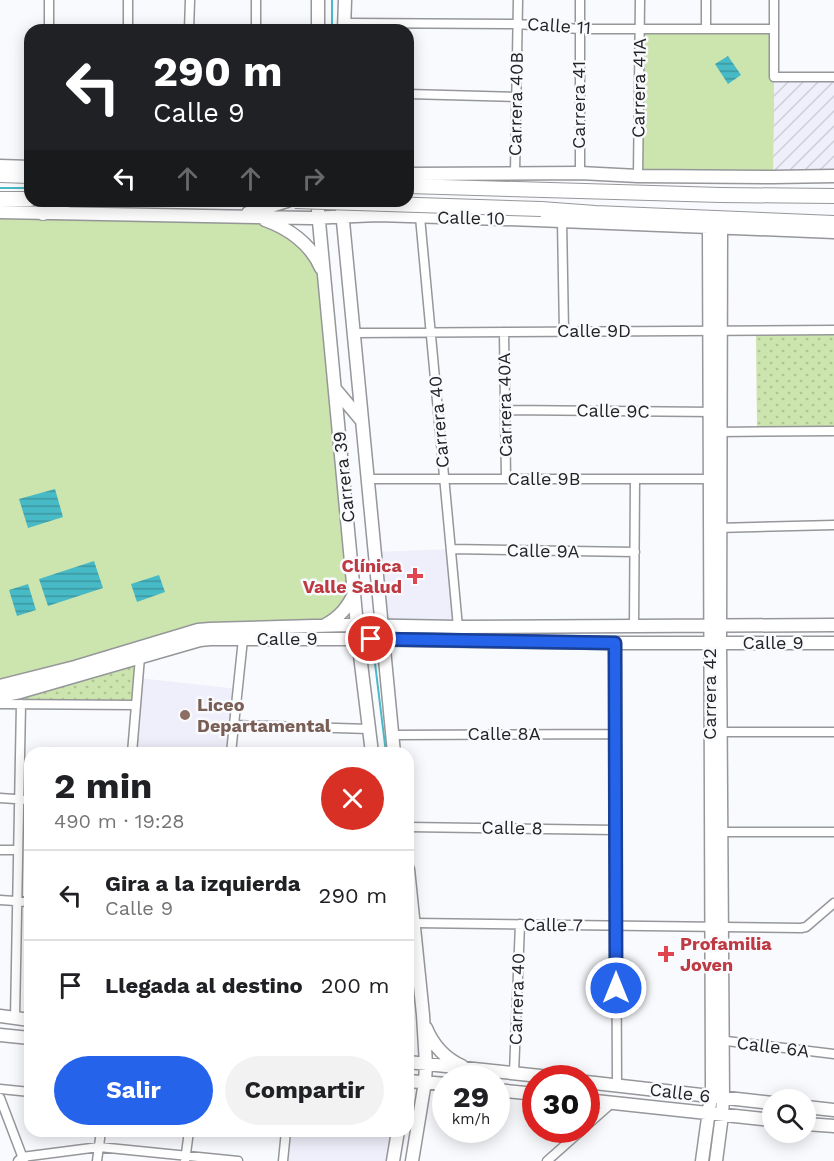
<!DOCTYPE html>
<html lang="es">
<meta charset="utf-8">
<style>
:root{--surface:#fff;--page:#f2f2f2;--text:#202124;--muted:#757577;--line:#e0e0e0;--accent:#2563eb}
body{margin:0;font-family:"Work Sans",sans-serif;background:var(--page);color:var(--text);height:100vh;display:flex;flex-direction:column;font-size:22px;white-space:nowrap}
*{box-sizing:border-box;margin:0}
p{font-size:20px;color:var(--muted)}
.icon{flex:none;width:33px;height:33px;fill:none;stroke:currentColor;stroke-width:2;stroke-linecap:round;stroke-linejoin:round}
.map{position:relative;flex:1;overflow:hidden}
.details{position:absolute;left:24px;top:747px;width:390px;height:390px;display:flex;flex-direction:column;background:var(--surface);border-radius:18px;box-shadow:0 3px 15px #0003}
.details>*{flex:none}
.hud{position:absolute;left:24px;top:24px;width:390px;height:183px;border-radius:18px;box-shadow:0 3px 15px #0003;background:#202124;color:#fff;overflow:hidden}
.fabs{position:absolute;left:762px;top:1089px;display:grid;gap:12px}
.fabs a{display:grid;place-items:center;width:54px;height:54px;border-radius:50%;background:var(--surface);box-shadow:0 3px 15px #0003;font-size:30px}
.speed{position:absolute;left:432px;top:1065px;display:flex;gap:12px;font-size:30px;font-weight:700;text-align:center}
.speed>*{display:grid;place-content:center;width:78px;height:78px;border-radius:50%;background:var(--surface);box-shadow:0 3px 15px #0003;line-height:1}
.speed small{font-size:15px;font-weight:400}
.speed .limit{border:9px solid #d22;background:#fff;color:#111}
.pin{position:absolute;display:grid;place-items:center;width:51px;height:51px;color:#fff;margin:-26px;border:3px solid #fff;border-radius:50%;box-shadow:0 2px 6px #0007}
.me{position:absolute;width:66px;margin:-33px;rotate:0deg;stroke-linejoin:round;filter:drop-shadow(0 0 4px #0008)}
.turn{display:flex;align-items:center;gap:21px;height:126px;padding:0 30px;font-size:27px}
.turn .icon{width:78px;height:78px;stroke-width:2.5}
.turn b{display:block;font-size:42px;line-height:51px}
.lanes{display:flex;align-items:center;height:57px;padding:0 30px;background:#0003;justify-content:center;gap:30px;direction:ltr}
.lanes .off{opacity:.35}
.round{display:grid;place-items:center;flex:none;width:63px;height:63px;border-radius:32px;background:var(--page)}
.headline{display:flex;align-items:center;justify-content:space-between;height:102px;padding:0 30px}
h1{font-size:36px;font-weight:700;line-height:45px}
.action{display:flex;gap:12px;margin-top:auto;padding:12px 30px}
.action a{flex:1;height:69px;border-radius:36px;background:var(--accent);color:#fff;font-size:24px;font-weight:700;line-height:69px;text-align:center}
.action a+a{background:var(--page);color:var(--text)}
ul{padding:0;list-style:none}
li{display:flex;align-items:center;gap:18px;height:90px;padding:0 30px;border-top:2px solid var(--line)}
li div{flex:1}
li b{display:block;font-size:22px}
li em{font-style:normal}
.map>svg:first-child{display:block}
</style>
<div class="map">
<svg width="834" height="1161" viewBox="0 0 834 1161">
<defs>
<pattern id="industrial-furrows" width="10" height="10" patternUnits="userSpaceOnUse" patternTransform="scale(1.5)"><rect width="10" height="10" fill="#eeeffa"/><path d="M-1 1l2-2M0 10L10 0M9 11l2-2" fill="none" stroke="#cccdd6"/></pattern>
<pattern id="park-dots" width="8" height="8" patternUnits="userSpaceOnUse" patternTransform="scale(1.5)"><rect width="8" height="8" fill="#cce4ad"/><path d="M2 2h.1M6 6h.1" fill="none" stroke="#afc395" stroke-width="1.8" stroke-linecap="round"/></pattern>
<pattern id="water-rules" width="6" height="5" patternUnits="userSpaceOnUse" patternTransform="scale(1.5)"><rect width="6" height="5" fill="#48bac6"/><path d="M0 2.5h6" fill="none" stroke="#3c97a1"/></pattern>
</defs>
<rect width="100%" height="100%" fill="#f9fafd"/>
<!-- built -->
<path fill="#eeeffa" d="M451 549 458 627 381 626 375 552Z
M139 678 238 689 231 753H132Z
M286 1131H398L393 1161H283Z"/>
<!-- industrial -->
<path fill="url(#industrial-furrows)" d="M774 77H834V176L773 177Z"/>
<!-- green -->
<path fill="#cce4ad" d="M640 29H774V114L773 177 638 176Z
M0 212 263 219 318 261 355 591 333 621 247 628 0 686Z"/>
<!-- park -->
<path fill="url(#park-dots)" d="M834 334V427L757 428 756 336Z
M140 657 136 705 21 704 20 692Z"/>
<!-- water -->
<path fill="url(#water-rules)" d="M728 56 741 75 728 84 715 64Z
M55 489 63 517 28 528 19 499Z
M94 561 103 588 48 606 39 579Z
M159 575 165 592 137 602 131 584Z
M28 584 36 610 17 616 9 590Z"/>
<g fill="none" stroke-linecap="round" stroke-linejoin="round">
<!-- stream -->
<path stroke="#48bac6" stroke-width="2" d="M332 30V0
M0 188H30
M374 655 386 753"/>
<defs>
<path id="street" d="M128 0V30
M774 0V77H834
M344 23 518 24 579 29H774
M706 29V0
M49 30V0
M189 30 190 0
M256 30V0
M408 94 516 97
M515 173 518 0
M580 173V0
M638 176 640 0
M420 217 458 627
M562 221 564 331
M504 332 506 479
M353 333 834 330
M505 410 715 412
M717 432 834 431
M367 479H715
M717 528 834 525
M451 549 635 552
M634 626 635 479
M615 643 617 1085
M0 704 136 705
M234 725 369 729
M717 732H834
M392 735 616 734
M132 753 140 657
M231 753 243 639
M0 798 30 800
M408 827 616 830
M717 832H834
M0 850H18
M0 900 30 902
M414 923 801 928 806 927 834 903
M15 1018 21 704
M718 1040 834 1054
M514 1073 520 924
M0 1089 30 1092
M0 1098 24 1161
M586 1126 612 1103
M18 1161 22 1157 99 1147 238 1161
M97 1161 101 1131
M185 1161 189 1131
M283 1161 286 1131
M547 1161 582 1130"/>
<path id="secondary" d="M318 30V0
M344 30 345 0
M0 166 30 167
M408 174 580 173 638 176 773 177 834 176
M318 211 359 647 372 753
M342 211 394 753
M0 212 310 218 378 215 536 220 834 232
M248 213 287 201
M265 220C288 228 311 244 321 268
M336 390 362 421
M325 625C340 617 348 607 355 592
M0 686 75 667 198 630 210 629 348 625 458 627 834 625
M0 696 20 692 200 640 210 639H350L615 643H834
M408 869 423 1015 426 1064 425 1082 412 1161
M0 1016 30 1020
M426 1028C433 1045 444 1058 462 1066
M0 1035 30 1038
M408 1062 559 1078
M408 1081 446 1084
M586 1082 772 1103
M496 1090 536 1094
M586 1100 772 1120
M806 1107 834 1110
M806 1124 834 1126
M393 1161 398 1131
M702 1161 712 1089 709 226
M716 1161 722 1115 723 1098 720 642 721 227"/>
<path id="primary" d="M0 175 30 176
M408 186 721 195 834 196
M0 199H30
M541 209 595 213 834 223
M43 213 66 201"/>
</defs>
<!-- street casing -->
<use href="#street" stroke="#96979a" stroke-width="11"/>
<!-- secondary casing -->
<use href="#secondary" stroke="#96979a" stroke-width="15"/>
<!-- primary casing -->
<use href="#primary" stroke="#96979a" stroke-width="16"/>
<!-- street -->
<use href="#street" stroke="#fff" stroke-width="8"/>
<!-- secondary -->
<use href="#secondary" stroke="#fff" stroke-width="12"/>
<!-- primary -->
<use href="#primary" stroke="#fff" stroke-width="14"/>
<defs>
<path id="primary-bridge" d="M295 201 541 209"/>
</defs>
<!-- primary-bridge casing -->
<use href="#primary-bridge" stroke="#96979a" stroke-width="16" stroke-linecap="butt"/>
<!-- primary-bridge -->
<use href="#primary-bridge" stroke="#fff" stroke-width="14"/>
</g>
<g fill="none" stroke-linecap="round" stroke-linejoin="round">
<defs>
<path id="route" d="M371 639 615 643 616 988"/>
</defs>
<!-- route casing -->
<use href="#route" stroke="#184099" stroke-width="15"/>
<!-- route -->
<use href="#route" stroke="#2563eb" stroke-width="10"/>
</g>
<!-- markers -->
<g fill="#e0444e" stroke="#f9fafd" stroke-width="2">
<path d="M412 567h6v6h6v6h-6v6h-6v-6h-6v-6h6z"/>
<path d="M663 945h6v6h6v6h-6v6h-6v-6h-6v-6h6z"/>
</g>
<circle fill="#8d6e63" stroke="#f9fafd" stroke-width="2" cx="185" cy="715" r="6"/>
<g text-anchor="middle" stroke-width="5" stroke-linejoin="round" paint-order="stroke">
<!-- street labels -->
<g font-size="18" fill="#232324" stroke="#f9fafd">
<text transform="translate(559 26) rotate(4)" y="6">Calle 11</text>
<text transform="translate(639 88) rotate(-89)" y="6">Carrera 41A</text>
<text transform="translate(516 104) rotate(-89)" y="6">Carrera 40B</text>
<text transform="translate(579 105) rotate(-90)" y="6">Carrera 41</text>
<text transform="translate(471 218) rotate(1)" y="6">Calle 10</text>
<text x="594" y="337">Calle 9D</text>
<text transform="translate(505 405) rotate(-91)" y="6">Carrera 40A</text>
<text transform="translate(613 411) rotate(1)" y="6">Calle 9C</text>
<text transform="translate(439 422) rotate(-95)" y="6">Carrera 40</text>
<text transform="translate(344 477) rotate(-96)" y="6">Carrera 39</text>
<text x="544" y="485">Calle 9B</text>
<text transform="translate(543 551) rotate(1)" y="6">Calle 9A</text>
<text x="287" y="645">Calle 9</text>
<text x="773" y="649">Calle 9</text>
<text transform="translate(710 694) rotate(-90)" y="6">Carrera 42</text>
<text x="504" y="740">Calle 8A</text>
<text transform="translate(512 828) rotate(1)" y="6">Calle 8</text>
<text transform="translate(553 925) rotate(1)" y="6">Calle 7</text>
<text transform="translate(517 999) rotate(-88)" y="6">Carrera 40</text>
<text transform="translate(773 1047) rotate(7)" y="6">Calle 6A</text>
<text transform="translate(680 1093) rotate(7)" y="6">Calle 6</text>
</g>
<!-- health labels -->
<g font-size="18" font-weight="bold" fill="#be3a42" stroke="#f9fafd" text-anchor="end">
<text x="402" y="572">Clínica<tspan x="402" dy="21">Valle Salud</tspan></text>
<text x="680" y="950" text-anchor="start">Profamilia<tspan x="680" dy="21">Joven</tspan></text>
</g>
<!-- education labels -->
<g font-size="18" font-weight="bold" fill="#785e54" stroke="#f9fafd" text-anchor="start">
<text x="197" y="711">Liceo<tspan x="197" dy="21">Departamental</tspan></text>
</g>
</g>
</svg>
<div class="fabs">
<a><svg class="icon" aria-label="search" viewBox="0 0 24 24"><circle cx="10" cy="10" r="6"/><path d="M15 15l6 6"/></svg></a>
</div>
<div class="speed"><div>29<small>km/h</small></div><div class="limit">30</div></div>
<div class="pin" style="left:371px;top:639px;background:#d93025"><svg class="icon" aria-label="arrive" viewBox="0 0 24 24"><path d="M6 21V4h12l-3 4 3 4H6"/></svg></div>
<svg class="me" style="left:616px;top:988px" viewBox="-20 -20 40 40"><circle r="17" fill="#2563eb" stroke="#fff" stroke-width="3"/><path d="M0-11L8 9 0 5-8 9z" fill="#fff"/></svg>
<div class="hud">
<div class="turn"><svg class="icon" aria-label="left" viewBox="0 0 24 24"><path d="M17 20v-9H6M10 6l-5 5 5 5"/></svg><div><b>290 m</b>Calle 9</div></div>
<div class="lanes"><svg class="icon" aria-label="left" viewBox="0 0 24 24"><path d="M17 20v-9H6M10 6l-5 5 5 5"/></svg><svg class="icon off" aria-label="ahead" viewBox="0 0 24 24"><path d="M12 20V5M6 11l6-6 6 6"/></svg><svg class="icon off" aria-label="ahead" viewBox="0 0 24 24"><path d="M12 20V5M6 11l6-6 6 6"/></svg><svg class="icon off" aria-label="right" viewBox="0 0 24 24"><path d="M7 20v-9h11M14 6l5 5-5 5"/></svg></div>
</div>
<section class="details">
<div class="headline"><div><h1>2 min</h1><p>490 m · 19:28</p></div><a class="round" style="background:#d93025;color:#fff"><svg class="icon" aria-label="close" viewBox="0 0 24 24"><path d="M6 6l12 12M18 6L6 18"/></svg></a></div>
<ul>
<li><svg class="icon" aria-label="left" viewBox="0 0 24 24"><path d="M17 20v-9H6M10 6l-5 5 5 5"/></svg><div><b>Gira a la izquierda</b><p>Calle 9</p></div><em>290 m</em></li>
<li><svg class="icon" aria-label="arrive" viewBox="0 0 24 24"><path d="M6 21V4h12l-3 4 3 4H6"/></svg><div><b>Llegada al destino</b></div><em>200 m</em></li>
</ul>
<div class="action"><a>Salir</a><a>Compartir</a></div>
</section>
</div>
